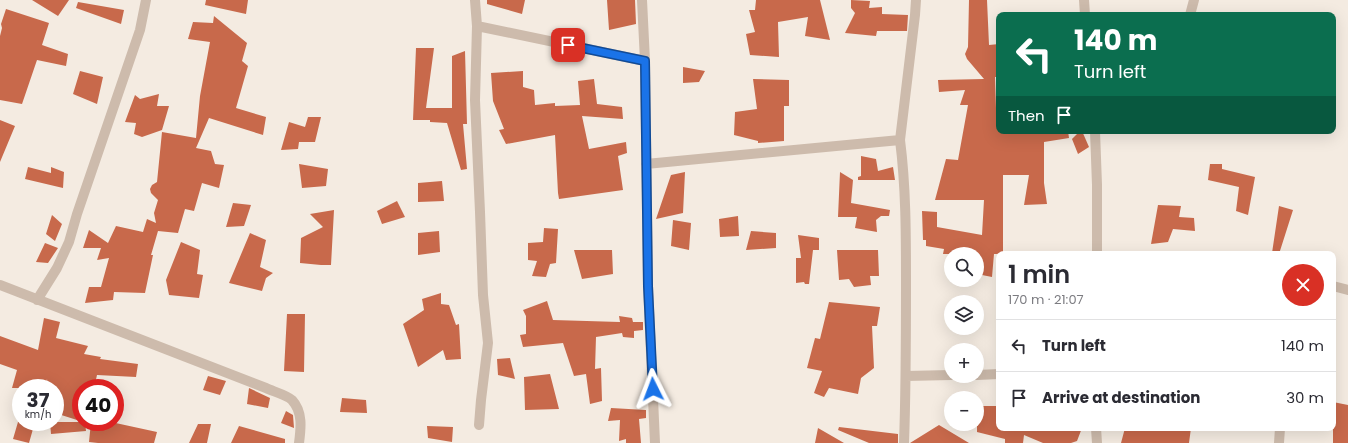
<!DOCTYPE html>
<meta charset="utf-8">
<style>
:root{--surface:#fff;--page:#f7f7f7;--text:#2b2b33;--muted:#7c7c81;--line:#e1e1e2}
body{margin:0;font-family:Poppins,sans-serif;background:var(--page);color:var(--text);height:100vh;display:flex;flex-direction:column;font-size:15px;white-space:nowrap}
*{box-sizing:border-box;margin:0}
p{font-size:13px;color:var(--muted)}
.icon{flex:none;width:22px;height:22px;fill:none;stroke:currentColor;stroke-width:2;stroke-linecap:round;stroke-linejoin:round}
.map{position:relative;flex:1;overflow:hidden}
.sheet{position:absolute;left:996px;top:251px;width:340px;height:180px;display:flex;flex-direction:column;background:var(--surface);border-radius:8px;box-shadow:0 4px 16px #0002}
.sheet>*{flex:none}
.top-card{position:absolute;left:996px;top:12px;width:340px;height:122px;border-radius:8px;box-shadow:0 4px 16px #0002;background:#0b6e4f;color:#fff;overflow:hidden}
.controls{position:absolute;left:944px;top:247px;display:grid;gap:8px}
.controls a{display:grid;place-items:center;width:40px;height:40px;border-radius:50%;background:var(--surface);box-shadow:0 4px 16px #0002;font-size:20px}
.speed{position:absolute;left:12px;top:379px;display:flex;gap:8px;font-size:20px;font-weight:700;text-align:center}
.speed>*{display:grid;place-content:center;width:52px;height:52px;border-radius:50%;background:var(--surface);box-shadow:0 4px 16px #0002;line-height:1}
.speed small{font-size:10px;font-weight:400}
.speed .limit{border:6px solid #d22;background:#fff;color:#111}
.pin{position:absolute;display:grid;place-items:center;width:34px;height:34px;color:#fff;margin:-17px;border-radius:8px;box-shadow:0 2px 6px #0006}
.me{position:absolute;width:44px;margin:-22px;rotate:357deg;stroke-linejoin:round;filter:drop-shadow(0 0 3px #0008)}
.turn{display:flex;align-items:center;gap:14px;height:84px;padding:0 12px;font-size:18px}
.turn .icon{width:52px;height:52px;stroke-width:2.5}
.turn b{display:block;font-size:28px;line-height:34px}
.then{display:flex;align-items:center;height:38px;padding:0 12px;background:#0003;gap:8px;font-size:15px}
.round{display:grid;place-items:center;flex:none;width:42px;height:42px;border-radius:21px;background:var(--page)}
.summary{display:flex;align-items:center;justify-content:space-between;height:68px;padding:0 12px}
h1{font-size:24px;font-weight:600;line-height:30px}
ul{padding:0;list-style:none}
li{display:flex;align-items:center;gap:12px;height:52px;padding:0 12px;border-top:1px solid var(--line)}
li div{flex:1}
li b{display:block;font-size:15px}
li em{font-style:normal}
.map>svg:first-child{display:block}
</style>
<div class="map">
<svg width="1348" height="443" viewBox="0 0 1348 443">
<rect width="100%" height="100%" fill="#f4ebe1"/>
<!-- building -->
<path fill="#c8694b" d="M32 0H69L58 16Z
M206 0H248L246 14 205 5Z
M487 0H525L522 14 487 4Z
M607 0H635L636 24 609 30Z
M756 0H820L830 40 805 36 808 17 778 22 779 57 750 55 746 34 755 32 749 10H755Z
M851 0 870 1 869 8 882 7V14L908 15 907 31H877L876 36 845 33 855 13 851 8Z
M969 0H987L989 45 999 44V77H995L996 108H998L999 131H1068L1069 138 1044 142V183L1047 204 1024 205 1029 175H1003V254H994L992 277 977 274V254H943L944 249 926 246V240H923L922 211 937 212V227L982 235 984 200H935L946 159 958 160 968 105H960L965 90 939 92 938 80 984 79 967 59 965 54 968 47Z
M78 2 124 10 121 24 76 8Z
M6 9 49 23 42 45 68 54 66 66 37 60 22 104 0 100V36L2 28 1 24Z
M214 16 247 43 242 61 248 66 236 108 266 117 263 135 209 118 196 148 211 151 215 164 224 165 219 188 202 183 194 211 185 209 178 233 158 231 151 255H153L145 293 114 292 113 300 85 303 89 287H101L109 258 97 260 101 248H83L89 230 108 243 116 226 143 232 147 219 156 223 154 213 158 200 151 193 150 189 152 185 157 182 162 132 196 138 200 96 210 42 188 39 193 22 213 23Z
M416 48H434L426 108H452V56L465 51 467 124H463L467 169 461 170 447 123 430 122V120H413Z
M683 67 705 71 699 82 683 83Z
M80 71 103 77 97 104 73 94Z
M523 71V87L534 90 535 105 555 103V106L580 105 578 81 594 79 597 104 622 107 623 119 582 116 589 149 626 142 627 153 618 156 623 190 559 199 558 193 555 135 506 144 499 130 504 129 493 101 491 73Z
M753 79 789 80V106H784V141L758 143V141L734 135 735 112 757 109Z
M159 94 157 106H169L162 130 142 137 134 134 136 123 125 122 135 95 140 99Z
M308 117H321L315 142H299L298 149 281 150 289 122 305 127Z
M0 120 15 126 0 162Z
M1080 131H1082L1089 147 1078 154 1072 139Z
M861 156 876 159 878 171 893 167 895 180H858V177L861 176Z
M299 164 328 169 326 186 302 188Z
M1210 164H1222V169L1255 177 1248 215 1236 211 1239 187 1208 180Z
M28 167 51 173V167L64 172 63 188 25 179Z
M685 172 683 213 656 219 671 175Z
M840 172 853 180 851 203 890 210 889 216H881L876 220 877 232 855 228 857 217H838Z
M442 181 444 201 418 202V183Z
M397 201 405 217 382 224 377 211Z
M233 203 251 205 244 226 226 227Z
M1158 205 1181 206 1179 217 1194 218 1195 231 1173 229 1168 242 1151 244Z
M1279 206 1293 210 1279 254H1276L1272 253Z
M334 210 331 265H321L300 263 301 238 323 227 310 214Z
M52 215 62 224 55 241 46 234Z
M738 216 739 236 720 237 719 219Z
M673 220 691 223 689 250 671 246Z
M544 228 558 229 556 263 550 264 546 277 532 276 537 261 528 260V243L543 242Z
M439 231 440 252 418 255V233Z
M751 231 776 233V248L746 250Z
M250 233 266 240 260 267 273 273 266 278 262 291 229 283Z
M798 235 819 238V250H813L809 284H805L804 282 796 283V258H801Z
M181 242 200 250 197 274 203 275 199 298 169 295 166 280Z
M45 243 58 248 48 263 36 262Z
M574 250H612L613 274 582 279Z
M837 250H878L879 276H870L871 285 854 287 849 279 839 280Z
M441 293V304L449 305 456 325 459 324 461 359 446 360 443 350 418 367 403 324 424 310 422 299Z
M547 301 553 320 620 322 619 316 632 318 633 322H643V330L634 331V338L623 337 622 333 596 337 595 369 601 368 602 401 590 404 586 374 574 376 563 343 523 347 520 335 526 334V316L523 310Z
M829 302 880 307 877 326H872L874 368 861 378 858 394 829 388 824 397 814 393 822 371 807 368 815 338 820 339Z
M287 314H305L304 372 284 371Z
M44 318 60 322 56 338 88 346 84 354 101 357 100 359 138 364 136 377 97 375 95 384 88 383 87 388H81L77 420 55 413V388H48L47 379 45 388H12L17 370 0 364V336L38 350Z
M510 358 515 379 498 375 497 359Z
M550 374 559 409 525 410 524 377Z
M208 376 226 381 220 395 203 390Z
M249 388 270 398 268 408 247 404Z
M342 398 366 400 367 413 340 412Z
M1333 402 1348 405V443H1333Z
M977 406H999V428H1082L1077 441 1071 443H1043L1024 435 1023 443H1005V439L977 432Z
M611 408 646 410V418L639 419 641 443H626V439L619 441 620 420 608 421Z
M286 411 293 415 294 428 281 423Z
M18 422H35L29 443 13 439Z
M50 422H85L86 431 51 434Z
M91 422H111L157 432 154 443H98L89 442Z
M198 424H211L207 443H189Z
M939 425 969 443H910Z
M239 426 285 439V443H231Z
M427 426 453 427 452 442 428 438Z
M839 427 898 434V443H869L838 430Z
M818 428 844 443H815Z
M1125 428H1191L1189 443H1121Z"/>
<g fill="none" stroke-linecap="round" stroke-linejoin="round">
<!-- minor -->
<path stroke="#cdbbac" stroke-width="10" d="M475 0 477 26 645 61
M642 0 645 61 648 286 655 443
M1084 0 1085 15
M1190 15 1194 0
M477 26 475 100 480 212 483 295 488 343 481 400 479 425
M1095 131 1097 185V254
M900 140C906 187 906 235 906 282 906 336 906 389 904 443
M646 164 900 140 915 15 916 0
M0 285 266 388C272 391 287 395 292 400 303 412 301 428 299 443
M1333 286 1348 290
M37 300 57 268 69 242 77 214 140 30 146 0
M977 375 999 374
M906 376 951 375
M1096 428 1097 443
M1279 443 1280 428"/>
</g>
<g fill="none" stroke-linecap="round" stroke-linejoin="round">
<defs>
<path id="route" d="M568 45 645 61 648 286 653 389"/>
</defs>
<!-- route casing -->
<use href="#route" stroke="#114b97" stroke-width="10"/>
<!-- route -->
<use href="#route" stroke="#1a73e8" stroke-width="7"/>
</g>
</svg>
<div class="controls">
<a><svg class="icon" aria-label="search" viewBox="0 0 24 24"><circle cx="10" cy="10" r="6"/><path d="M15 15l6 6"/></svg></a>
<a><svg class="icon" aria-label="layers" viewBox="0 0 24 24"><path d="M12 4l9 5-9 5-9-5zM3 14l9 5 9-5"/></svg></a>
<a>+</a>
<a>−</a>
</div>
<div class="speed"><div>37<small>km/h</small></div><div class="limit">40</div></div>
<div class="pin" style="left:568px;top:45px;background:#d93025"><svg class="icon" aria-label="arrive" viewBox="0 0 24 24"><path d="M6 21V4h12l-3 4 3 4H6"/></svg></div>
<svg class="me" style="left:653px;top:389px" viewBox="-20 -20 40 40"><path d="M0-17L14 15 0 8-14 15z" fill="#1a73e8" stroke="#fff" stroke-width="4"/></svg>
<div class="top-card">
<div class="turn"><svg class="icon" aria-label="left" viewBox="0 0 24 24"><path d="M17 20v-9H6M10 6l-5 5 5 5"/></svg><div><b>140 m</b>Turn left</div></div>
<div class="then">Then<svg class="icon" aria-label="arrive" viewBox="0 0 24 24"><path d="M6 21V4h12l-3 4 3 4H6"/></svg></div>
</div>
<section class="sheet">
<div class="summary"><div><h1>1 min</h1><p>170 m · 21:07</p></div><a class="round" style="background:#d93025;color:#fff"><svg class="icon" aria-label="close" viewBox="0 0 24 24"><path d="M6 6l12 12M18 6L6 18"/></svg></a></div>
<ul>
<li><svg class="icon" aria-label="left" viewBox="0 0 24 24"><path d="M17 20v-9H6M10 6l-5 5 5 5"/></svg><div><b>Turn left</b></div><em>140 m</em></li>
<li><svg class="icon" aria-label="arrive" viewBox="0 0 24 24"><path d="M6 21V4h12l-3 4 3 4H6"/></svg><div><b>Arrive at destination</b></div><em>30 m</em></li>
</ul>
</section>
</div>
